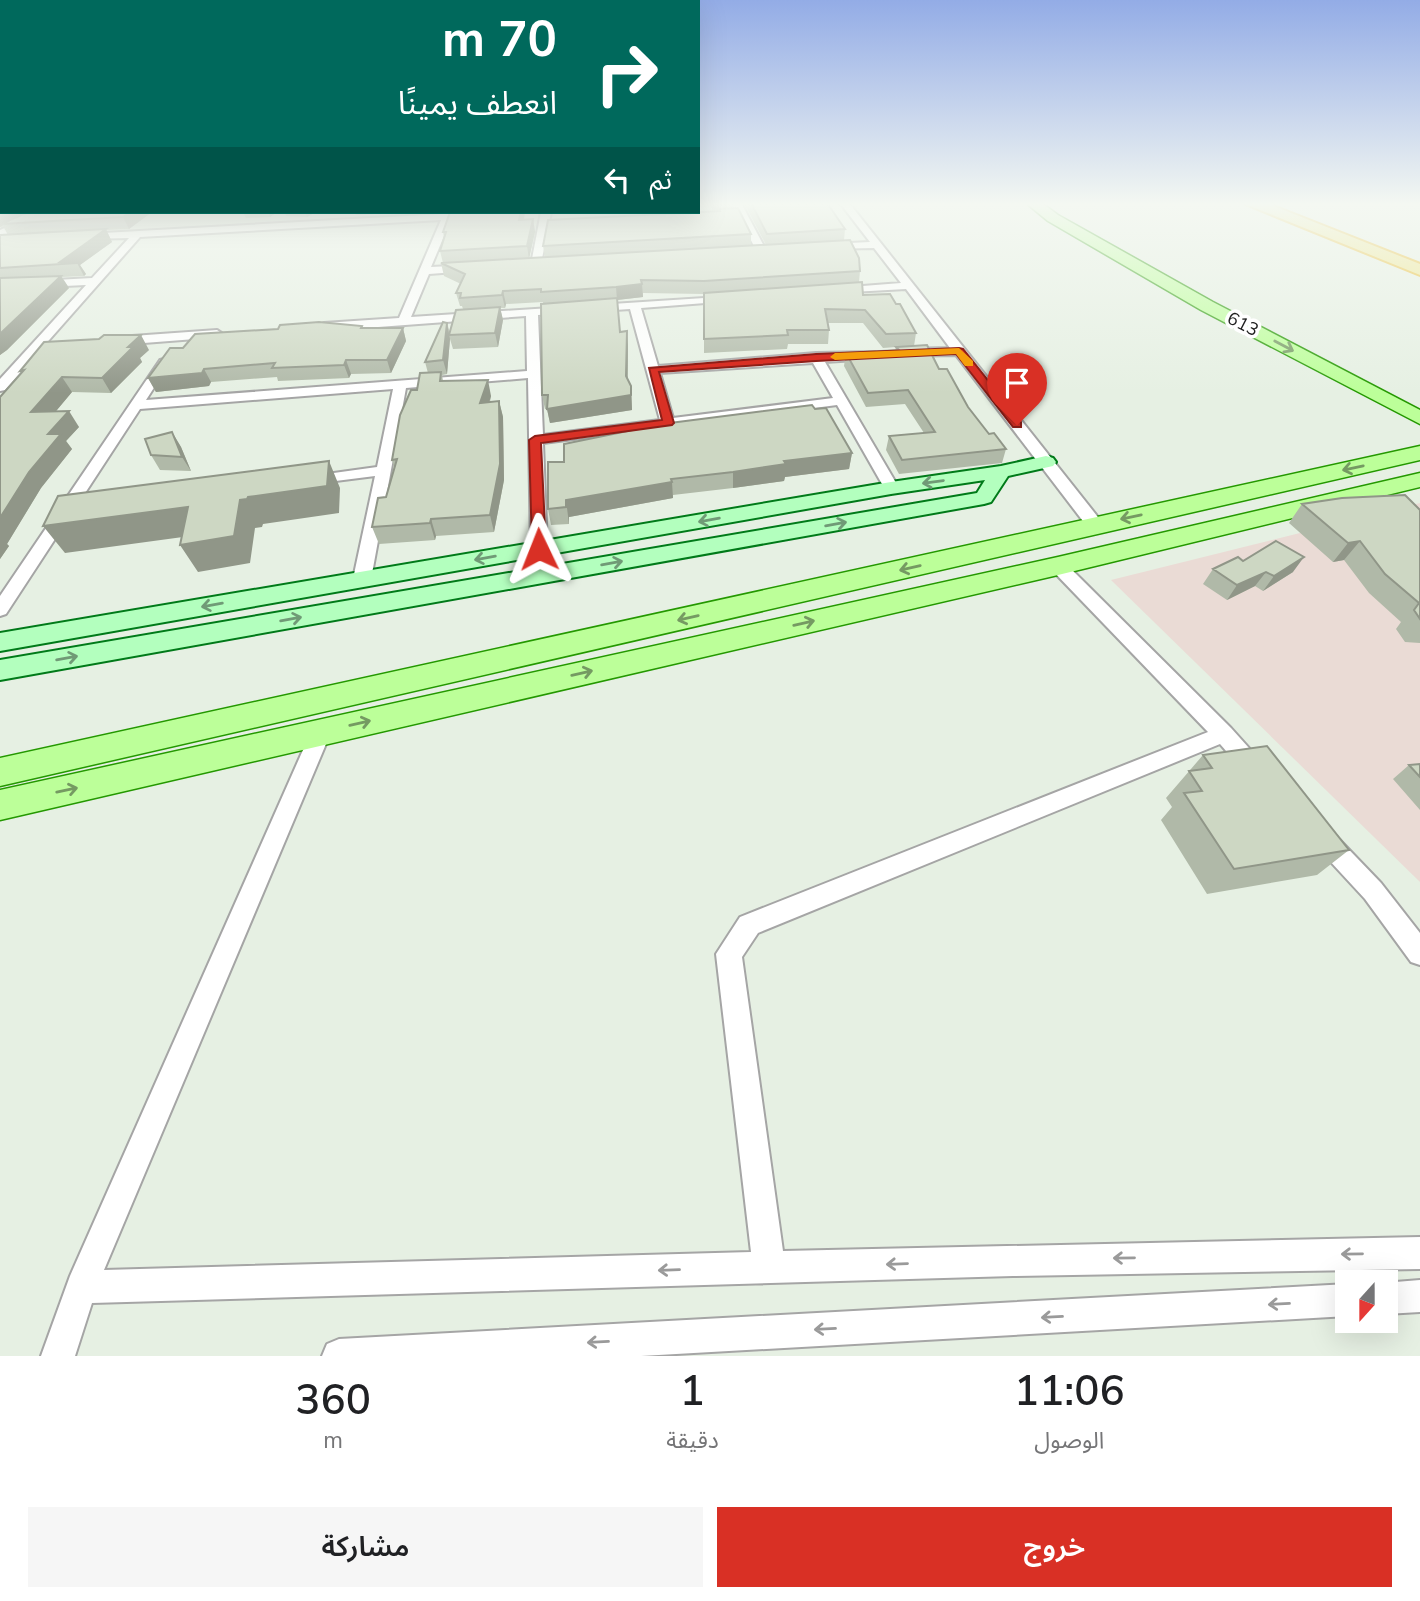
<!DOCTYPE html>
<html lang="ar">
<meta charset="utf-8">
<style>
:root{--surface:#fff;--page:#f6f6f6;--text:#202124;--muted:#757577;--accent:#d93025}
body{margin:0;font-family:"Nunito Sans","Noto Sans Arabic",sans-serif;background:var(--page);color:var(--text);direction:rtl;height:100vh;display:flex;flex-direction:column;font-size:26px;white-space:nowrap}
*{box-sizing:border-box;margin:0}
p{font-size:23px;color:var(--muted)}
.icon{flex:none;width:38px;height:38px;fill:none;stroke:currentColor;stroke-width:2;stroke-linecap:round;stroke-linejoin:round}
.map{position:relative;height:1356px;overflow:hidden;direction:ltr}
.details{display:flex;flex-direction:column;background:var(--surface);flex:1}
.details>*{flex:none}
.banner{position:absolute;left:0px;top:0px;width:700px;height:214px;box-shadow:0 7px 28px #0002;direction:rtl;background:#00695c;color:#fff;overflow:hidden}
.needle{width:46px;rotate:201deg}
.buttons{position:absolute;left:1335px;top:1270px;display:grid;gap:14px}
.buttons a{display:grid;place-items:center;width:63px;height:63px;border-radius:0px;background:var(--surface);box-shadow:0 7px 28px #0002;font-size:35px}
.pin{position:absolute;display:grid;place-items:center;width:60px;height:60px;color:#fff;margin:-72px -30px;border-radius:50% 50% 50% 0;rotate:-45deg;box-shadow:0 0 7px #0007}
.pin .icon{rotate:45deg}
.me{position:absolute;width:77px;margin:-38px;rotate:358deg;stroke-linejoin:round;filter:drop-shadow(0 0 5px #0008)}
.turn{display:flex;align-items:center;gap:24px;height:147px;padding:0 28px;font-size:32px}
.turn .icon{width:91px;height:91px;stroke-width:2.5}
.turn b{display:block;font-size:49px;line-height:60px}
.then{display:flex;align-items:center;height:66px;padding:0 28px;background:#0003;gap:14px;font-size:26px}
.eta{display:flex;justify-content:space-evenly;align-items:center;height:119px;text-align:center}
.eta b{font-size:42px;font-weight:600;line-height:49px}
.primary-button{display:flex;gap:14px;margin-top:auto;padding:14px 28px}
.primary-button a{flex:1;height:80px;border-radius:0px;background:var(--accent);color:#fff;font-size:28px;font-weight:600;line-height:80px;text-align:center}
.primary-button a+a{background:var(--page);color:var(--text)}
.map>svg:first-child{display:block}
</style>
<div class="map">
<svg width="1420" height="1356" viewBox="0 0 1420 1356">
<rect width="100%" height="100%" fill="#e6f0e3"/>
<!-- industrial -->
<path fill="#eadbd5" d="M1420 503V882L1111 580Z"/>
<!-- education -->
<path fill="#ddffe1" d="M698 203H720L725 211 555 221 557 212H698Z"/>
<g fill="none" stroke-linecap="round" stroke-linejoin="round">
<defs>
<path id="street" d="M732 203H741L766 250 765 252 756 250Z
M840 203H849L1101 521 1103 525 1101 529H1089L956 355 900 356V350L904 349 950 348 906 289 833 293 832 291 837 288 901 283 874 248 824 249V245L828 244 870 242Z
M42 212H54L0 237V230Z
M445 212H454L431 267 469 265 474 268 469 271 429 274 411 317 735 296V300L731 301 641 308 658 366 816 353 875 352 877 355 871 359 825 362 899 488 891 493 886 491 837 405 543 443 547 549 539 554 531 549 528 378 406 388 371 579 362 585 353 579 375 476 312 484 305 480 312 476 377 467 393 389 140 409 6 614 0 616V596L160 360 164 359 170 363 146 400 527 371 526 316 324 331 318 327 324 323 399 318 441 220 140 237 5 390 0 391V379L86 285 0 289V283L92 278 129 238 82 239 80 237 85 234 443 214ZM630 309 660 420 543 435 538 315ZM813 363 833 398 673 418 660 373Z
M541 212H551L541 264 536 267 531 264Z
M217 330 223 334 221 337 118 345 112 341 118 337Z
M1058 560 1064 562 1231 728 1266 767 1262 773C1245 779 1231 756 1220 744L758 933 742 957 783 1251 1420 1237V1269L1013 1276 92 1303 75 1356H41L70 1276 311 732 314 726 321 724 328 726 331 732 104 1270 751 1252 716 954 740 917 1208 732 1052 570 1050 566 1052 562Z
M1324 829 1332 832 1381 883 1420 933V965L1411 962 1365 899 1316 846 1313 839 1316 832Z
M1420 1280V1312L1386 1314V1283H1383Z
M1348 1284V1316L641 1356H322L327 1344 339 1339Z"/>
<path id="secondary" d="M1046 456 1053 458 1056 462 1053 466 1008 476 991 502 984 504 0 680V660L977 493 985 480 891 494 0 651V633L891 482 1001 466Z"/>
<path id="primary" d="M1026 203H1042L1058 215 1213 302 1420 410V424L1201 310 1048 221Z
M1420 446V460L0 786V758Z
M1420 473V487L1058 575 0 820V790L1058 557Z"/>
<path id="highway" d="M1243 203H1266L1420 264V275Z"/>
</defs>
<!-- street casing -->
<use href="#street" stroke="#a5a5a5" stroke-width="4"/>
<!-- secondary casing -->
<use href="#secondary" stroke="#007a19" stroke-width="4"/>
<!-- primary casing -->
<use href="#primary" stroke="#249800" stroke-width="3"/>
<!-- highway casing -->
<use href="#highway" stroke="#eab515" stroke-width="4"/>
<!-- street -->
<use href="#street" fill="#fff" fill-rule="evenodd"/>
<!-- secondary -->
<use href="#secondary" fill="#b3ffbe" fill-rule="evenodd"/>
<!-- primary -->
<use href="#primary" fill="#bcff99" fill-rule="evenodd"/>
<!-- highway -->
<use href="#highway" fill="#eee584" fill-rule="evenodd"/>
</g>
<!-- wall -->
<path fill="#b0b9a8" d="M0 203 2 212H152L129 229 106 230 112 242 80 265 86 274 84 276 62 277 69 288 7 350 0 355V235H8L3 226 0 227Z
M710 203H733L732 208 751 234V246L766 245 744 203H827L845 229 844 240 860 271 859 282 863 295 896 304 916 333 914 346 939 369 989 434 1006 449 1002 463 899 474 886 450 889 436 924 433 905 404 866 407 844 366 846 353 895 350 896 347 883 348 863 323H828L829 330 828 344H788L787 349 704 353V294L643 293V297L617 300 620 332 628 345V379L631 386 632 410 550 423 547 409H545L542 395 543 302 506 304 505 308H500L503 320 498 347 453 349 450 339 447 374 442 375 443 381 491 396 490 402 499 401 503 417 504 480 494 532 436 536 435 540 379 544 372 527 386 497 394 467 392 460 417 390 428 373 425 362 447 323 450 333 463 309 462 306H460L456 293 461 284 444 276 441 263H443L440 251 444 238 443 232 450 212H525L524 220 533 219 535 232 529 258 545 257 543 246 719 211H713Z
M243 212H277L270 217 246 218Z
M285 212H316L307 217 286 216Z
M355 212H413L356 215Z
M362 326 363 328H403L406 341 391 373 351 374 349 378 278 381 277 377 211 382 209 386 156 392 148 378 183 348Z
M149 350 140 358 142 362 111 393 72 392 55 412 79 427 66 441 72 449 41 488 7 544 9 546 0 559V397L21 373 20 371Z
M815 409 852 453 849 469 785 477 784 481 733 488 673 495V498L569 517V524L551 525 548 509 564 462Z
M172 432 181 447 191 471 160 470 151 455Z
M1302 504 1420 510V643L1405 642 1396 629 1401 622 1369 593 1344 560 1333 562 1289 523Z
M1243 561 1293 572 1263 591 1255 586 1227 600 1203 584 1213 569Z
M1203 755 1349 850 1317 875 1207 894 1161 820 1172 807 1166 798Z
M1420 764V810L1393 779 1409 765Z"/>
<!-- shaded-wall -->
<path fill="#909688" d="M2 211 36 212 1 224 3 226 0 227V212Z
M130 212H152L129 229 123 217Z
M268 212H277L270 217Z
M305 212H316L307 217Z
M521 212H525L521 232 519 220Z
M533 219 535 232 529 259 527 246Z
M106 229 112 242 80 265 86 274 84 276 77 263 60 262Z
M61 276 69 288 7 350 0 355V334Z
M642 284 643 297 617 300 616 287Z
M503 291 506 304 505 308 502 295Z
M500 307 503 320 498 347 495 333Z
M447 323 450 339 447 374 443 360Z
M403 328 406 341 391 373 387 360Z
M627 331 628 345 627 390 626 376Z
M141 335 149 350 140 358 142 362 111 393 102 378 128 347Z
M346 360 351 374 349 378 344 365Z
M204 369 211 382 209 386 156 392 148 378Z
M62 377 72 392 42 428 31 412Z
M488 380 491 396 484 419 480 403Z
M631 386 632 410 550 423 547 409Z
M499 401 503 417 504 480 494 532 490 515Z
M69 411 79 427 66 441 72 449 41 488 7 544 9 546 0 559V518L48 434Z
M172 432 181 447 191 471 182 457Z
M852 453 849 469 785 477 784 481 733 488V472L784 461Z
M329 461 340 488 339 513 263 524 262 527 255 528 250 563 198 572 180 545 240 500Z
M672 482 673 498 569 517V524L566 500Z
M188 507 205 534 65 553 43 526Z
M431 519 436 536 435 540 430 523Z
M1360 541 1344 560 1333 562 1348 543Z
M1304 557 1293 572 1263 591 1274 576Z
M1266 572 1255 586 1227 600 1237 585Z"/>
<!-- building -->
<path fill="#cdd7c3" stroke="#909688" stroke-width="2" d="M751 203H827L845 229 767 234Z
M738 208 751 234 543 246 548 220 720 211 719 209Z
M28 212H130L123 217 1 224Z
M450 212H521L519 220 533 219 527 246 440 251 446 232H443Z
M106 229 60 262H78L77 263 0 268V235Z
M850 240 859 258 860 271 704 281 641 280 642 284 616 287 541 292V289L503 291 502 295 460 298 461 293H456L465 274 441 263Z
M61 276 0 334V278Z
M862 282 863 295 890 294 896 304H900L916 333 886 334 865 310 825 309 829 330H787L788 335 704 339V293Z
M617 298 620 332 627 331 626 376 631 386V395L547 409 548 395H542L541 304Z
M500 307 495 333 449 335 456 310Z
M319 322 362 326 361 328H403L387 360H346L344 365 272 368 275 363 204 369 202 373 148 378 170 348H183L195 334 278 329 280 325Z
M443 322 447 323 443 360 425 362Z
M104 335H141L128 347H133L102 378 62 377 31 412 69 411 48 434H61L29 472 0 518V397L24 370 20 371 44 342 99 339Z
M927 345 939 369H947L968 407 989 434 994 433 1006 449 902 460 889 436 935 432 908 390 868 393 846 353 899 350 896 347Z
M441 372 440 381 488 380 480 403 499 401 500 464 490 515 431 519 430 523 372 527 378 498 386 497 397 459 392 460 400 415 411 390H417L420 373Z
M812 405 815 409 826 408 852 453 784 461 786 464 733 472 671 479 672 482 566 500V507L548 509V462H564V444L662 424Z
M172 432 182 457 151 455 145 439Z
M329 461 327 486 248 497 247 499 240 500 234 536 180 545 188 507 43 526 58 496Z
M1405 495 1420 510V619L1414 610 1419 603 1385 574 1360 541 1348 543 1302 504 1342 498Z
M1276 541 1304 557 1274 576 1266 572 1237 585 1213 569 1238 557 1243 561Z
M1267 746 1349 850 1234 869 1184 793 1202 791 1189 771 1212 768 1203 755Z
M1420 764V777L1409 765Z"/>
<!-- one-way arrows -->
<defs><path id="oneway-shaft" d="M-6 0H5M1.5-3L5.5 0L1.5 3" fill="none" stroke-width="1.6" stroke-linecap="round" stroke-linejoin="round" transform="scale(1.75)"/></defs>
<g stroke="#759a62">
<use href="#oneway-shaft" transform="translate(1284 346) rotate(28)"/>
<use href="#oneway-shaft" transform="translate(1353 468) rotate(168)"/>
<use href="#oneway-shaft" transform="translate(1131 517) rotate(168)"/>
<use href="#oneway-shaft" transform="translate(910 568) rotate(167)"/>
<use href="#oneway-shaft" transform="translate(688 618) rotate(167)"/>
<use href="#oneway-shaft" transform="translate(804 623) rotate(-13)"/>
<use href="#oneway-shaft" transform="translate(582 673) rotate(-13)"/>
<use href="#oneway-shaft" transform="translate(360 723) rotate(-13)"/>
<use href="#oneway-shaft" transform="translate(67 790) rotate(-12)"/>
</g>
<g stroke="#709a76">
<use href="#oneway-shaft" transform="translate(933 482) rotate(172)"/>
<use href="#oneway-shaft" transform="translate(709 520) rotate(170)"/>
<use href="#oneway-shaft" transform="translate(836 524) rotate(-10)"/>
<use href="#oneway-shaft" transform="translate(485 558) rotate(170)"/>
<use href="#oneway-shaft" transform="translate(612 563) rotate(-10)"/>
<use href="#oneway-shaft" transform="translate(212 605) rotate(170)"/>
<use href="#oneway-shaft" transform="translate(291 619) rotate(-10)"/>
<use href="#oneway-shaft" transform="translate(67 658) rotate(-10)"/>
</g>
<g stroke="#9a9a9a">
<use href="#oneway-shaft" transform="translate(1352 1254) rotate(179)"/>
<use href="#oneway-shaft" transform="translate(1124 1258) rotate(179)"/>
<use href="#oneway-shaft" transform="translate(897 1264) rotate(178)"/>
<use href="#oneway-shaft" transform="translate(669 1270) rotate(178)"/>
<use href="#oneway-shaft" transform="translate(1279 1304) rotate(177)"/>
<use href="#oneway-shaft" transform="translate(1052 1317) rotate(177)"/>
<use href="#oneway-shaft" transform="translate(825 1329) rotate(177)"/>
<use href="#oneway-shaft" transform="translate(598 1342) rotate(177)"/>
</g>
<!-- sky -->
<linearGradient id="sky" x2="0" y2="1"><stop stop-color="#93ace6"/><stop offset="0.52" stop-color="#f4f8f2"/><stop offset="1" stop-color="#f4f8f2" stop-opacity="0"/></linearGradient>
<rect width="1420" height="393" fill="url(#sky)"/>
<!-- route -->
<path fill="#d93025" stroke="#8d1f18" stroke-width="2" d="M959 348 963 349 1021 422V427H1013L956 354 816 361 659 372 674 423 672 425 541 443 546 549 539 553 532 549 529 440 535 436 662 420 649 368 816 354Z"/>
<!-- slow -->
<path fill="#f59e0b" d="M959 348 973 361V366H965L956 354 835 360 830 357 835 353Z"/>
<g text-anchor="middle" stroke-width="7" stroke-linejoin="round" paint-order="stroke">
<!-- far-street labels -->
<g font-size="18" fill="#1e1e1e" stroke="#fff">
<text transform="translate(1243 324) rotate(27)" y="6">613</text>
</g>
</g>
</svg>
<div class="buttons">
<a><svg class="needle" viewBox="-14 -14 28 28"><path d="M0-13l5 13h-10z" fill="#e53935"/><path d="M0 13l5-13h-10z" fill="#757577"/></svg></a>
</div>
<div class="pin" style="left:1017px;top:425px;background:#d93025"><svg class="icon" aria-label="arrive" viewBox="0 0 24 24"><path d="M6 21V4h12l-3 4 3 4H6"/></svg></div>
<svg class="me" style="left:539px;top:549px" viewBox="-20 -20 40 40"><path d="M0-17L14 15 0 8-14 15z" fill="#d93025" stroke="#fff" stroke-width="4"/></svg>
<div class="banner">
<div class="turn"><svg class="icon" aria-label="right" viewBox="0 0 24 24"><path d="M7 20v-9h11M14 6l5 5-5 5"/></svg><div><b>70 m</b>انعطف يمينًا</div></div>
<div class="then">ثم<svg class="icon" aria-label="left" viewBox="0 0 24 24"><path d="M17 20v-9H6M10 6l-5 5 5 5"/></svg></div>
</div>
</div>
<section class="details">
<div class="eta">
<div><b>11:06</b><p>الوصول</p></div>
<div><b>1</b><p>دقيقة</p></div>
<div><b>360</b><p>m</p></div>
</div>
<div class="primary-button"><a>خروج</a><a>مشاركة</a></div>
</section>
